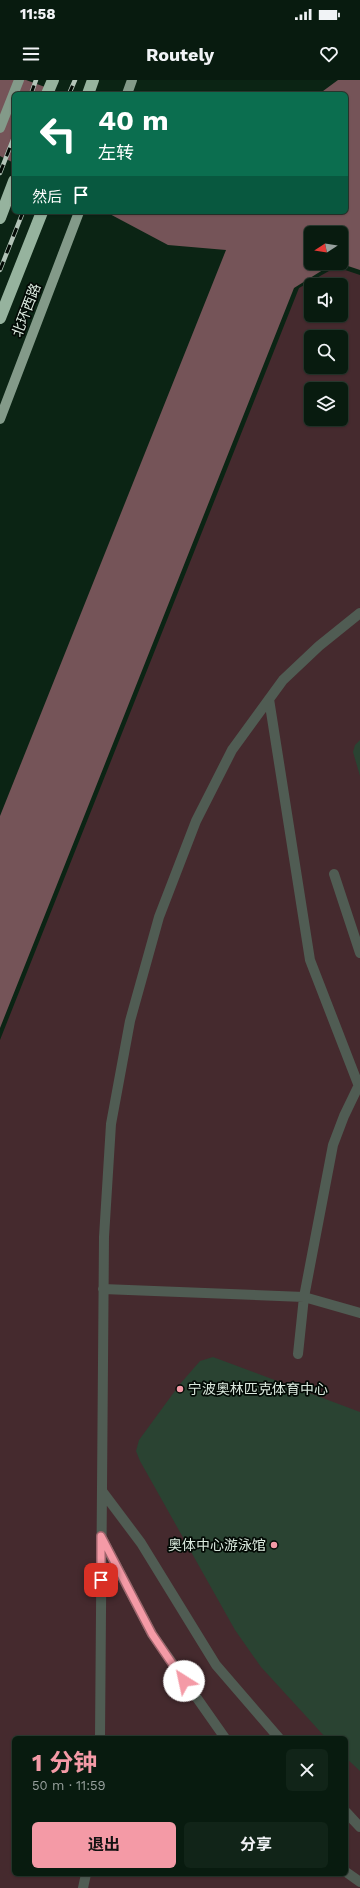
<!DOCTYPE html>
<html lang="zh">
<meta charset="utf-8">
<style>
:root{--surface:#081b0f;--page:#112418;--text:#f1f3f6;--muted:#98a19e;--line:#29392f;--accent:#f49aa6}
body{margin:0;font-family:"Work Sans","Noto Sans SC",sans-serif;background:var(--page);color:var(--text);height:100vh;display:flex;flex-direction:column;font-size:15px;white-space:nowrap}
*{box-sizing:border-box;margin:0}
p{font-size:13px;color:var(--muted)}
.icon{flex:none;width:22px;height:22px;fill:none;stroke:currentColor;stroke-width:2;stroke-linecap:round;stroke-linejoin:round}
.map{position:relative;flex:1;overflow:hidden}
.details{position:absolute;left:12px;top:1656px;width:336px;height:140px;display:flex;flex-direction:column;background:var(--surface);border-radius:6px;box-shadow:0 1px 3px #0004,0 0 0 1px var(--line)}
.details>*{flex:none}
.top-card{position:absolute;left:12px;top:12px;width:336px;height:122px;border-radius:6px;box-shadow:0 1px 3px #0004,0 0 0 1px var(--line);background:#0b6e4f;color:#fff;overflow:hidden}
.needle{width:26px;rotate:258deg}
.fabs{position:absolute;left:304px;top:146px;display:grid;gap:8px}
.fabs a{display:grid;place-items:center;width:44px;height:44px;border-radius:6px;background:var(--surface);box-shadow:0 1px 3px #0004,0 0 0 1px var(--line);font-size:20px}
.pin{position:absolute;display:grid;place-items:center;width:34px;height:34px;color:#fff;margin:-17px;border-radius:8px;box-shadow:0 2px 6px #0006}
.me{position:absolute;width:44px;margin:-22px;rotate:325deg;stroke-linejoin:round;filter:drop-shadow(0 0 3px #0008)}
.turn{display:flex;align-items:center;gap:14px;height:84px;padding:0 20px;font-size:18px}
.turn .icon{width:52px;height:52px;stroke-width:2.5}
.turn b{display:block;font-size:28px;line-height:34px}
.then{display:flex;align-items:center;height:38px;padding:0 20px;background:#0003;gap:8px;font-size:15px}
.round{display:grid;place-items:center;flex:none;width:42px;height:42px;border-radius:6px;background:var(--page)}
.summary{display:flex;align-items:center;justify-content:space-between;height:68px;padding:0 20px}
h1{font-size:24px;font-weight:700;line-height:30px;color:var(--accent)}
.primary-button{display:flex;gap:8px;margin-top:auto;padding:8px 20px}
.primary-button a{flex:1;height:46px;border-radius:6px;background:var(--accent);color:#111;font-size:16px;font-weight:700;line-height:46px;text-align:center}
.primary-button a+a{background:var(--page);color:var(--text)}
.status{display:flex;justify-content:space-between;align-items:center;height:28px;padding:0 20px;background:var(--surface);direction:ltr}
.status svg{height:11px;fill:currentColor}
header{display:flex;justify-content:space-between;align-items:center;height:52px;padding:0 20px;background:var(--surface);font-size:18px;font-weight:700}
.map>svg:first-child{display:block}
</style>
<div class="status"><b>11:58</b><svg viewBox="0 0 49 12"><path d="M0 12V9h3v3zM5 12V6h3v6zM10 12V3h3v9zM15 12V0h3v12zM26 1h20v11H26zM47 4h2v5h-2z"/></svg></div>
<header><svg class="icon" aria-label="menu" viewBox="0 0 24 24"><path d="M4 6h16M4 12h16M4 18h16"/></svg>Routely<svg class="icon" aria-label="heart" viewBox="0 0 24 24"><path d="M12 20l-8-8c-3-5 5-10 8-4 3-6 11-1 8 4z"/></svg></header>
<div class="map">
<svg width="360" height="1808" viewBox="0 0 360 1808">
<rect width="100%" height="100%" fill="#0b2414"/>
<!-- green -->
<path fill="#452a2e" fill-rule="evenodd" d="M336 187 360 195V1808H0V960L299 208ZM311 205H341V235H311ZM311 257H341V287H311ZM311 309H341V339H311ZM14 1658H346V1794H14Z"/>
<!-- water -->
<path fill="#755458" d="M0 0H26L64 14H14V83L0 76Z
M338 0H360V190L339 183H341V153H311V183H334L294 208 0 948V736L226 170 168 165 106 132H346V14H319Z"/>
<!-- building -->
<path fill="#2a4332" d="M360 660V696L353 672 355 665Z
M213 1277 360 1332V1691L346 1678V1658H326L261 1587 235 1550 140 1381 136 1371 139 1360 180 1304 200 1281Z"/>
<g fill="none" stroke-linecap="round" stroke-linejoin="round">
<!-- minor -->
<path stroke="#505c53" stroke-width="10" d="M269 619 310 880 360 1009
M334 794 360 873
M103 1209 304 1217 360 1233
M298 1274 304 1217 333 1065 344 1036 358 1007
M102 1411 141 1463 216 1585 279 1658
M102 1458 152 1554 225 1658
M100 1658 104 1157 111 1044 130 941 159 837 196 741 232 670 283 600 319 566 360 533
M346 1732 360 1747
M346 1792 360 1802
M83 1808 86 1794"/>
<!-- major -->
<path stroke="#839a89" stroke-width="10" d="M127 14 132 0
M0 48 19 0
M0 339 79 132"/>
<!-- highway -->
<path stroke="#96b39e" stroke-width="12" d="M47 14 53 0
M88 14 93 0
M0 138 14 101
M0 238 42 132"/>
<defs>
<path id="rail" d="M31 14 36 0
M69 14 75 0
M0 93 14 57
M0 190 23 132"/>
</defs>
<!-- rail casing -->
<use href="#rail" stroke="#b2c3b7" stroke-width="4.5"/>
<!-- rail -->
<use href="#rail" stroke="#030a05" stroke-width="3" stroke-dasharray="9" stroke-linecap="butt"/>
</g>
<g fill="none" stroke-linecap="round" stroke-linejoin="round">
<defs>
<path id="route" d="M101 1500V1456L152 1554 184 1601"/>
</defs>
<!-- route casing -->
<use href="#route" stroke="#9f646c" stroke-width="10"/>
<!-- route -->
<use href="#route" stroke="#f49aa6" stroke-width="7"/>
</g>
<!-- markers -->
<g fill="#f49aa6" stroke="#030a05" stroke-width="1.5">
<circle cx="180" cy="1309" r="4"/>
<circle cx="274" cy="1465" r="4"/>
</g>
<g text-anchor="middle" stroke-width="3.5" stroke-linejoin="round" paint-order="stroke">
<!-- street labels -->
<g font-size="14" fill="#dbeadf" stroke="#030a05">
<text transform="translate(26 230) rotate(-69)" y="5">北环西路</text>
</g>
<!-- poi labels -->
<g font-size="14" fill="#dbeadf" stroke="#030a05" text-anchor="start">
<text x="188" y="1314">宁波奥林匹克体育中心</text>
<text x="266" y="1470" text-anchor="end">奥体中心游泳馆</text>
</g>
</g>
</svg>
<div class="fabs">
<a><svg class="needle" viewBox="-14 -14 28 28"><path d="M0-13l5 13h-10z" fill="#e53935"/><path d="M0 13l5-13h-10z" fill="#98a19e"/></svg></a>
<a><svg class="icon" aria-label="sound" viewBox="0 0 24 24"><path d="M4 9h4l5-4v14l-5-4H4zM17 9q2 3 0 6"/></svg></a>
<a><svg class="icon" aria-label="search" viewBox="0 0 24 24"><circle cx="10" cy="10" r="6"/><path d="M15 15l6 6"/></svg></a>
<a><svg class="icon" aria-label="layers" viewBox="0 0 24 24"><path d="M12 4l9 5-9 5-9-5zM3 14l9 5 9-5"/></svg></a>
</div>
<div class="pin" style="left:101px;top:1500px;background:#d93025"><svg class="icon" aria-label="arrive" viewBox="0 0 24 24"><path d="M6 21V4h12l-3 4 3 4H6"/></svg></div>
<svg class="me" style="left:184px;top:1601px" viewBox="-20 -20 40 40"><circle r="19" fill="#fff"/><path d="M0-13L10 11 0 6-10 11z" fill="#f49aa6"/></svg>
<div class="top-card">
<div class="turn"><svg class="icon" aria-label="left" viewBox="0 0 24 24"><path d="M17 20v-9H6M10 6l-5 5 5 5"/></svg><div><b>40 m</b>左转</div></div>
<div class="then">然后<svg class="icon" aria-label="arrive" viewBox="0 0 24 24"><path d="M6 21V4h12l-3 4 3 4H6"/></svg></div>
</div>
<section class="details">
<div class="summary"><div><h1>1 分钟</h1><p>50 m · 11:59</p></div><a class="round"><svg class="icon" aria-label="close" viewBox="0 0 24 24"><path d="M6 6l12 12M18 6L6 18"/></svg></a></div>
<div class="primary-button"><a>退出</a><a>分享</a></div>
</section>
</div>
